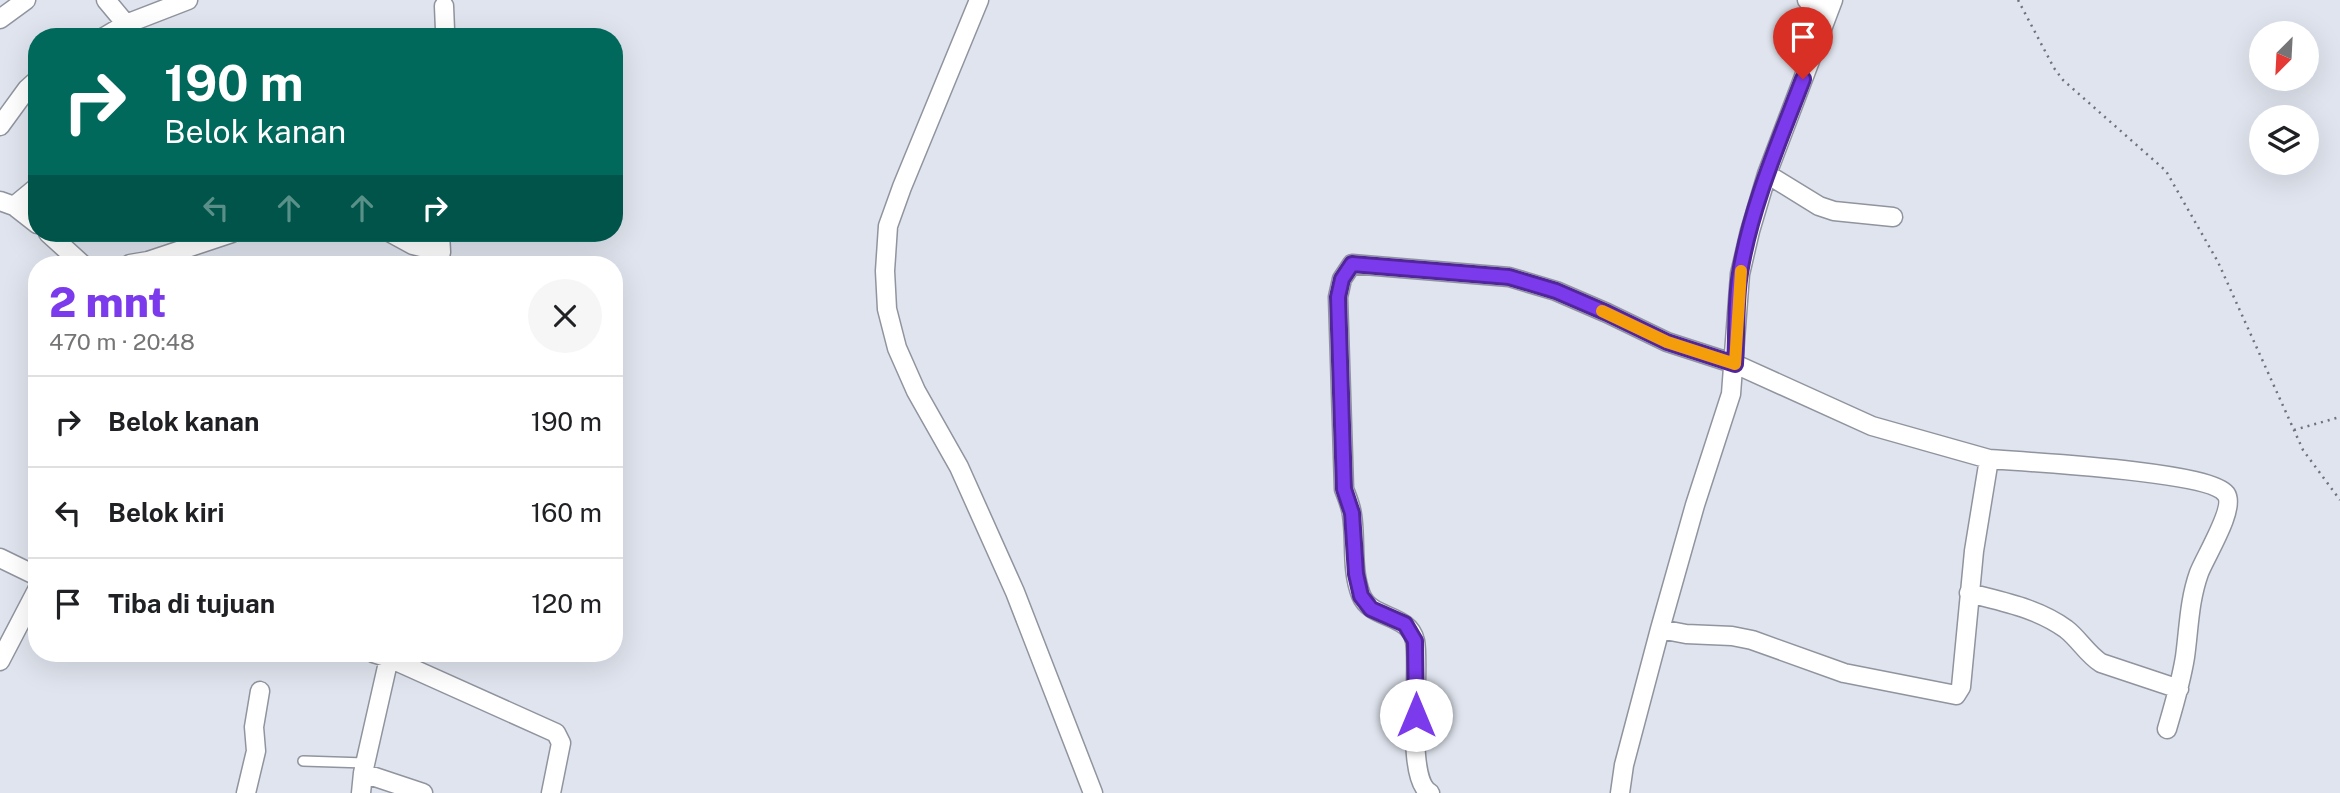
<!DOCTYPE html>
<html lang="id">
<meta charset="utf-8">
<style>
:root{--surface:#fff;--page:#f6f6f6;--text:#202124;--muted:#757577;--line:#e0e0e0;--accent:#7c3aed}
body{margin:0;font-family:"Public Sans",sans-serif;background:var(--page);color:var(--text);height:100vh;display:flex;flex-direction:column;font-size:26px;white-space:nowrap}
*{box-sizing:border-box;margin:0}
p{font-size:23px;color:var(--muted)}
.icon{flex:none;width:38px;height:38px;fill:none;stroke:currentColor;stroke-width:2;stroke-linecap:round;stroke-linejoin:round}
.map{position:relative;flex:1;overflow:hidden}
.panel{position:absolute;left:28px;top:256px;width:595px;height:406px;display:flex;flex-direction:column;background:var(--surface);border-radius:28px;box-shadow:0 7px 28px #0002}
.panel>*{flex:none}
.top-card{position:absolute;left:28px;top:28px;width:595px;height:214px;border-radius:28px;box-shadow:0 7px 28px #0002;background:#00695c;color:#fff;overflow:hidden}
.needle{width:46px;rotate:204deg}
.controls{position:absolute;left:2249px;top:21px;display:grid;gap:14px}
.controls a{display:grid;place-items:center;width:70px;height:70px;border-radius:50%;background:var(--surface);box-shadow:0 7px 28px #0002;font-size:35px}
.pin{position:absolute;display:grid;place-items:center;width:60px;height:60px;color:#fff;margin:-72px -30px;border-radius:50% 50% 50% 0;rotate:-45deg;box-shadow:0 0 7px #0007}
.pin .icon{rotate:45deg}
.me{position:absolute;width:77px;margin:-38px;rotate:0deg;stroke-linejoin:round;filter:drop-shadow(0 0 5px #0008)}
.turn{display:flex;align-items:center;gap:24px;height:147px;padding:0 21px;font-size:32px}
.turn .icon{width:91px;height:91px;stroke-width:2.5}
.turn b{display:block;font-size:49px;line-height:60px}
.lanes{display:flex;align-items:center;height:66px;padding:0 21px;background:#0003;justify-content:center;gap:35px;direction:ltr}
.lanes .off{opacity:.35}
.round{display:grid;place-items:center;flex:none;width:74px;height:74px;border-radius:37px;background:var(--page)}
.summary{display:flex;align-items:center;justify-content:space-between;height:119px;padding:0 21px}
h1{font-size:42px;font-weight:800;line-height:52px;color:var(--accent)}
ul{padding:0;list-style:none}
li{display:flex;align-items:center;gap:21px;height:91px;padding:0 21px;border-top:2px solid var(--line)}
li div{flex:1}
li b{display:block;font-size:26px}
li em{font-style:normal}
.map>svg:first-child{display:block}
</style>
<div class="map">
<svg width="2340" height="793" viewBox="0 0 2340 793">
<rect width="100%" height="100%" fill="#dfe4ee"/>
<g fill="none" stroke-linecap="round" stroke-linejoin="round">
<defs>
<path id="service" d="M303 761 365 763"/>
<path id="minor" d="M106 0 126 24
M979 0 902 187 888 226 885 271 887 309 897 348 916 391 959 467 1015 592 1093 793
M1807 0 1830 7
M444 6 445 30 448 37
M0 19 26 0
M104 37 126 24 188 0
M0 126 27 89 37 80
M1767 174 1819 206 1834 211 1893 217
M0 201 14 206 37 224
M14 206 37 187
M48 233 82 264
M391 233 413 245 441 252 438 264
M440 233 441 252
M130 264 148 261 232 233
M1989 459C2026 462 2209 471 2226 494 2236 508 2205 557 2199 573 2189 601 2189 628 2185 657 2181 682 2174 705 2167 729
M0 558 37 576
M1969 593C2003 602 2037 608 2066 629 2079 639 2087 654 2101 663L2179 689
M389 658 556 733 561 743 551 793
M0 661 37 590
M363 773 423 793
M246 793 256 751 254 727 260 691
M361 793 363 773 389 658 373 653
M1430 793C1404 779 1421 670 1415 641 1409 613 1371 620 1361 595 1351 570 1356 540 1352 515 1351 506 1347 497 1344 489L1338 297 1342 279 1352 264 1509 277 1556 291 1607 313 1667 342 1735 364 1872 426 1989 459 1974 551 1961 687 1956 695 1844 673 1752 640 1732 636 1686 634 1660 629
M1620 793 1624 765 1660 629 1695 505 1731 394 1740 274 1750 231 1767 174 1833 0"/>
</defs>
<!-- service casing -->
<use href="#service" stroke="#90949e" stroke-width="12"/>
<!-- minor casing -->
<use href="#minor" stroke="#90949e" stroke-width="21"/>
<!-- path -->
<path stroke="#6f7279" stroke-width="2.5" stroke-dasharray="2 5" stroke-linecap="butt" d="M2018 0 2054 68 2063 80 2166 171 2218 262 2303 450 2340 500
M2294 430 2340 417"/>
<!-- service -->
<use href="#service" stroke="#fff" stroke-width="9"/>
<!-- minor -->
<use href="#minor" stroke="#fff" stroke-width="18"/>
</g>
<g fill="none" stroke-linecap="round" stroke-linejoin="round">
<defs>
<path id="route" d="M1416 715 1415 641 1405 624 1371 609 1361 596 1356 574 1352 513 1344 489 1338 297 1342 279 1352 264 1509 277 1556 291 1607 313 1667 342 1735 364C1737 334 1735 302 1740 273 1751 206 1779 142 1803 79"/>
</defs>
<!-- route casing -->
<use href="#route" stroke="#51269a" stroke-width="18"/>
<!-- route -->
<use href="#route" stroke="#7c3aed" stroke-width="12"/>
<!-- slow -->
<path stroke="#f59e0b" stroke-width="12" d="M1602 311 1667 342 1735 364 1741 271"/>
</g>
</svg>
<div class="controls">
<a><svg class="needle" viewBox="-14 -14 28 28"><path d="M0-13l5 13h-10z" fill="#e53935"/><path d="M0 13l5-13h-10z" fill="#757577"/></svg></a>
<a><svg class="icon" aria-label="layers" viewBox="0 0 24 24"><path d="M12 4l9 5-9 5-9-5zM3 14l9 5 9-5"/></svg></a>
</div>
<div class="pin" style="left:1803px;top:79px;background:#d93025"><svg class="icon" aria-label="arrive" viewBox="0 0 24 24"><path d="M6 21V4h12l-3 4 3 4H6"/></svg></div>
<svg class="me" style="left:1416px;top:715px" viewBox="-20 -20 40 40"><circle r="19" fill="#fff"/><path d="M0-13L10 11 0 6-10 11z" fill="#7c3aed"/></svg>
<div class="top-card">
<div class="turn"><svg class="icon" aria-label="right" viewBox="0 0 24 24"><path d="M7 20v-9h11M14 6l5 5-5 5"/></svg><div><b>190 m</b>Belok kanan</div></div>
<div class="lanes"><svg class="icon off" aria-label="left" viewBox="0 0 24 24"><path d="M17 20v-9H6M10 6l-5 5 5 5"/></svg><svg class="icon off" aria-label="ahead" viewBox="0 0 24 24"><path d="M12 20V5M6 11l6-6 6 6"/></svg><svg class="icon off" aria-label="ahead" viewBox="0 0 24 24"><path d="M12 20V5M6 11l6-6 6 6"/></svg><svg class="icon" aria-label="right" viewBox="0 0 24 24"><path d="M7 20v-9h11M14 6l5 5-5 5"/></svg></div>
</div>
<section class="panel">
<div class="summary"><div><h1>2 mnt</h1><p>470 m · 20:48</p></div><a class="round"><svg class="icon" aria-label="close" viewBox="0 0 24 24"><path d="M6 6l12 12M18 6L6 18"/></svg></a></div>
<ul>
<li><svg class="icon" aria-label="right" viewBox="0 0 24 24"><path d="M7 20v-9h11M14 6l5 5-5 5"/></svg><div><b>Belok kanan</b></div><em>190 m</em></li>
<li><svg class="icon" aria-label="left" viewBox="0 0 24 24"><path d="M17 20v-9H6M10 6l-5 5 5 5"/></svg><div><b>Belok kiri</b></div><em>160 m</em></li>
<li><svg class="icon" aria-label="arrive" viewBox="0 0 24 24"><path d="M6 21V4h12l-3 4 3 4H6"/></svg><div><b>Tiba di tujuan</b></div><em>120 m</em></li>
</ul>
</section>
</div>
